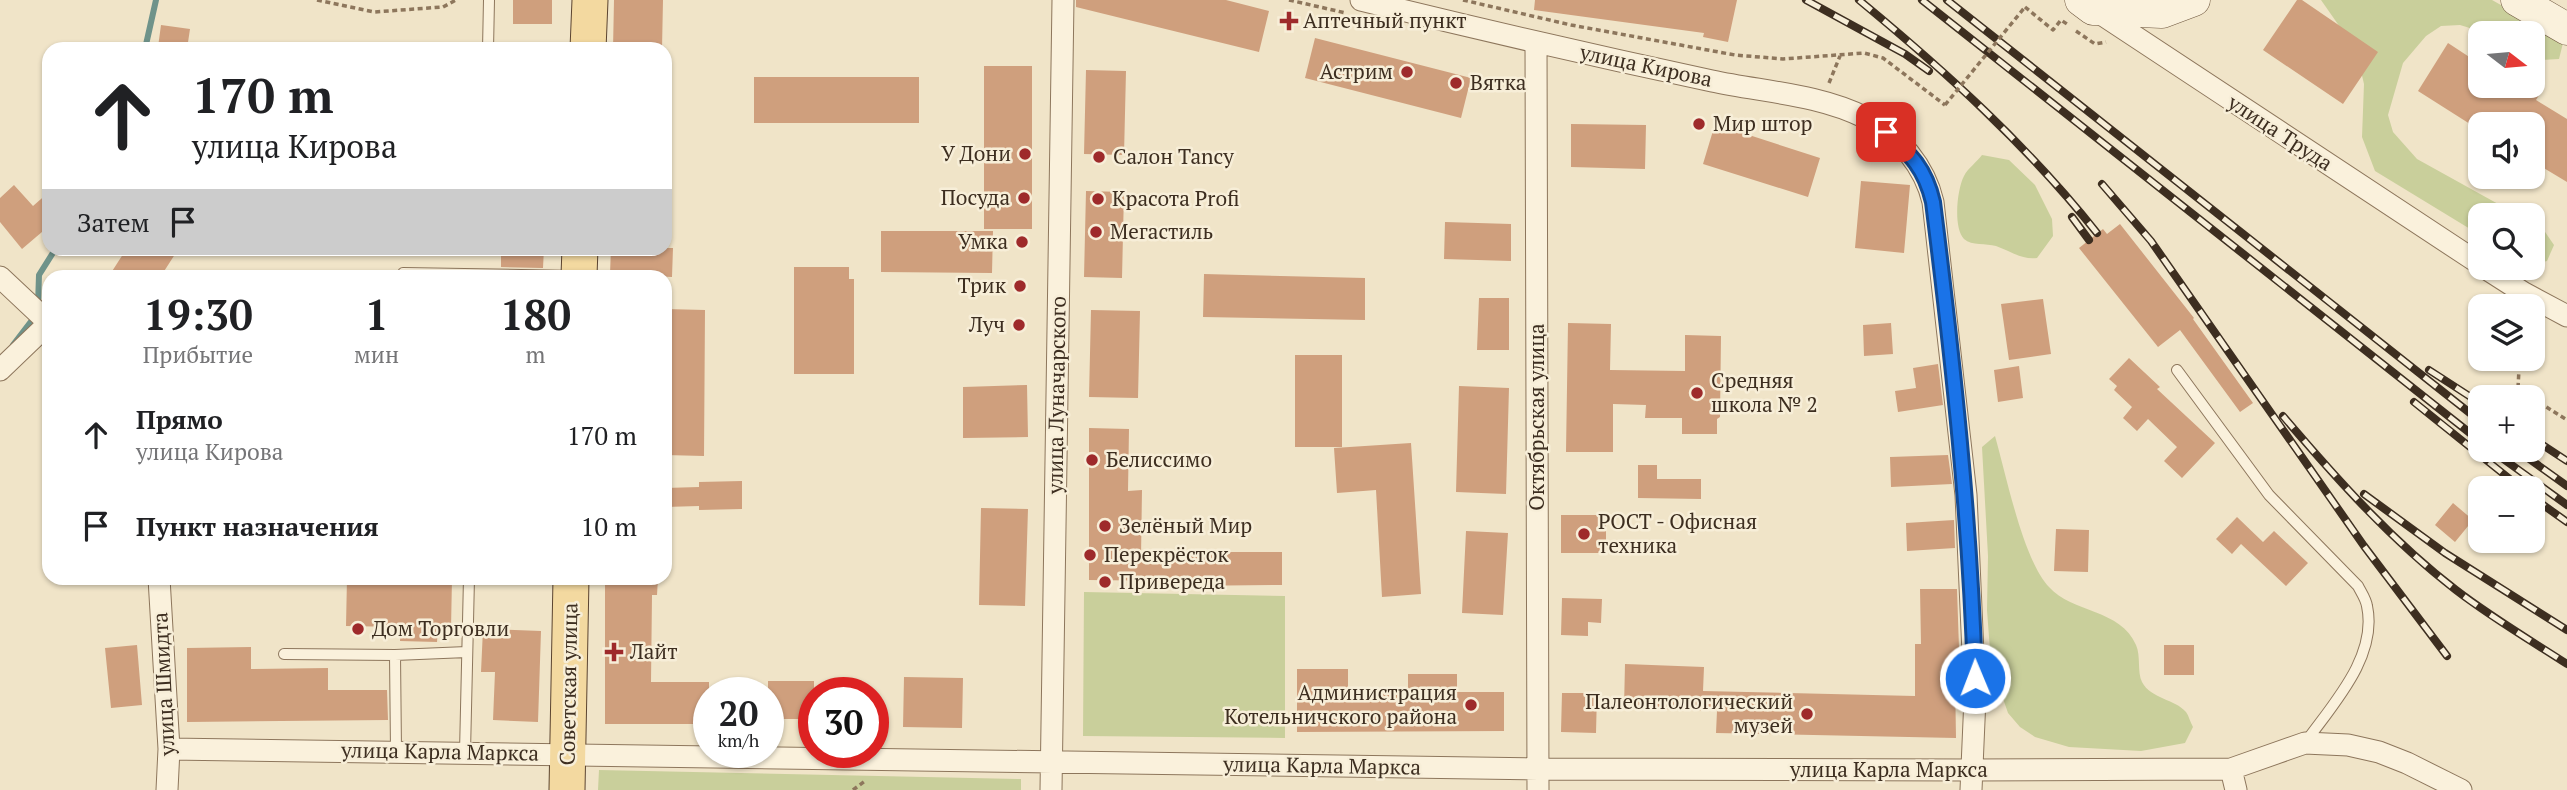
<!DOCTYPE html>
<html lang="ru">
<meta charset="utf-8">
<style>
:root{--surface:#fff;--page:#f2f2f2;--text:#202124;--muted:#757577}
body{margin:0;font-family:"PT Serif",serif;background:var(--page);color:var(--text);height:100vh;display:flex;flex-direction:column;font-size:26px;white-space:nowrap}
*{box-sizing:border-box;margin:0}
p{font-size:23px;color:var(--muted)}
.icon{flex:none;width:38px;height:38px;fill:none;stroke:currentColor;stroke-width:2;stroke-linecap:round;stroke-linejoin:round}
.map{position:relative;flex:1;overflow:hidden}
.panel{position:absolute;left:42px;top:270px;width:630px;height:315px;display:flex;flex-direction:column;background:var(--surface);border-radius:21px;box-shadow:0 2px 5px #0004}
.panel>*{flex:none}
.hud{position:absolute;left:42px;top:42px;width:630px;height:214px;border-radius:21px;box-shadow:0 2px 5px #0004;background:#fff;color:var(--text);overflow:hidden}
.needle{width:46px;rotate:106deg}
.controls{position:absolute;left:2468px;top:21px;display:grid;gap:14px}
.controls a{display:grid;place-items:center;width:77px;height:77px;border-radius:14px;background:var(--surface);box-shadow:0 2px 5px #0004;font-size:35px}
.speed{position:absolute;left:693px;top:677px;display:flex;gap:14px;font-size:35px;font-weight:700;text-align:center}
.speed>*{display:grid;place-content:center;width:91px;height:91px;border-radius:50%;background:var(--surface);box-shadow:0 2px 5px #0004;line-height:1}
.speed small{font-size:18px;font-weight:400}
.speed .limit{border:10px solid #d22;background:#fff;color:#111}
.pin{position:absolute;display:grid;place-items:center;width:60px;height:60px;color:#fff;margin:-30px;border-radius:14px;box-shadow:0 4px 10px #0006}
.me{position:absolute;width:77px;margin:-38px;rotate:359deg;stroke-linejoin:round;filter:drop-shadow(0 0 5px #0008)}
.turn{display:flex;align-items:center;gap:24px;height:147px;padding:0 35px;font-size:32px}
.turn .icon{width:91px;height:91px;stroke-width:2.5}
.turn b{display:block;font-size:49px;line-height:60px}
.then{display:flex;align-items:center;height:66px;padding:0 35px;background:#0003;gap:14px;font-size:26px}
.eta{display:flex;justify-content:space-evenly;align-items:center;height:119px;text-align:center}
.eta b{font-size:42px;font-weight:600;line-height:49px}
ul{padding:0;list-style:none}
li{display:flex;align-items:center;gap:21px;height:91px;padding:0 35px}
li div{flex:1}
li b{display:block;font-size:26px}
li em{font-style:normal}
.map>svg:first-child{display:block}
</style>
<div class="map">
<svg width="2567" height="790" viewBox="0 0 2567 790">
<rect width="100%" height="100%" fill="#f0e4c8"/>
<!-- green -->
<path fill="#c9cf9b" d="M2321 0H2492L2549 32 2563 43 2559 59 2541 60 2532 56V33H2486L2460 25 2441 26 2426 36 2403 63 2388 115 2393 132 2417 159 2518 215H2480V235L2375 171 2362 137 2364 84 2356 50Z
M1982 155 2009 160 2035 185 2052 219 2053 236 2037 258C2022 260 2010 251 1996 246 1986 243 1972 246 1964 239 1953 228 1957 189 1964 176 1968 168 1977 162 1982 155Z
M2532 223 2543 229 2554 245 2547 261 2532 265Z
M1995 436C2006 474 2023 560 2049 587 2072 613 2121 609 2136 645 2141 656 2137 672 2142 682 2151 699 2175 699 2186 712 2189 716 2190 722 2193 727L2185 743 2141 751 2069 747 2035 737 2020 727 2008 713 1991 664 1987 610 1988 556 1982 447Z
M1084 592 1285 596V738L1083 736Z
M599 770 1021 779V790H598Z"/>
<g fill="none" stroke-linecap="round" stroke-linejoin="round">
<!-- stream -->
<path stroke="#6f938a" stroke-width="6" d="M145 49 156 0
M38 305 39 275 56 248
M13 345 36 315"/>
</g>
<!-- building -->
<path fill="#cf9f7d" d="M513 0H552V24H513Z
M614 0H663L662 49H613Z
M1076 0H1226L1269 11 1259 52 1076 7Z
M1535 0H1737L1728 42 1703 37 1704 33 1534 10Z
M2297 0H2302L2378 52 2343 104 2263 50Z
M161 25 190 29 187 49H162L158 47Z
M1315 38 1471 78 1461 118 1305 78Z
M2448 43 2480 64V86H2531L2541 92 2536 100 2567 119V182L2532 161V124H2470L2418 91Z
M984 66H1032V229H984Z
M1086 70 1126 71 1124 155 1084 154Z
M754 77H919V123H754Z
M1571 124 1646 125 1645 169 1571 167Z
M1715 124 1820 158 1808 197 1703 164Z
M1861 181 1910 185 1904 253 1855 248Z
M14 185 33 206 49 192V226L22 249 0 222V198Z
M1086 191 1124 192 1122 278 1084 277Z
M1445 222 1511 224V261L1444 259Z
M2120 224 2194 318 2193 319 2253 403 2240 412 2180 330 2158 347 2079 248 2103 229 2107 234Z
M881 231H993L992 273 881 272Z
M127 248H179L161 276H109Z
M501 248H544L543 268 501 267Z
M611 248H673L672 277 610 274Z
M794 267H849V279H854V374H794Z
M1204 274 1365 278V320L1203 317Z
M1479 298H1509V350H1477Z
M2043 299 2051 354 2009 360 2001 304Z
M665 309 705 310 704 456 665 455Z
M1091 310 1140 311 1138 398 1089 397Z
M1568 323 1611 324 1610 370 1685 371V335L1721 336 1720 417 1717 419V434H1682V418H1645L1646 405 1613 404V452H1566Z
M1891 323 1893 354 1864 356 1863 325Z
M1295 355H1342V447H1295Z
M2129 358 2160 387 2157 389 2215 443 2182 478 2164 461 2177 447 2148 419 2137 431 2123 418 2132 407 2114 390 2117 386 2109 379Z
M1938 364 1943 405 1898 412 1895 391 1916 388 1913 368Z
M2019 366 2023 398 1998 402 1994 370Z
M1027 385 1028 437 963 438V387Z
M1459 386 1509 388 1506 494 1456 492Z
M1089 428 1129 429 1128 491 1142 490 1141 557 1179 558V552H1282V585L1179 586V581L1089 580Z
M1411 443 1421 594 1382 597 1376 490 1337 493 1334 448Z
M1948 455 1952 484 1891 487 1890 457Z
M1638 465H1657V479H1701V499L1638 498Z
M742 481V509L699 510V506L665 507V488L699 487V482Z
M2453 503 2473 520 2455 542 2435 525Z
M981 508 1028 509 1025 606 979 605Z
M1561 515H1606V553H1561Z
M2237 517 2263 542 2274 531 2308 563 2286 586 2241 544 2232 554 2216 539Z
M1954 520 1955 548 1907 551 1906 523Z
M2056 529 2089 530 2088 572 2054 571Z
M1466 531 1508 533 1503 615 1462 613Z
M347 578H452L451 629H438L437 642 400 641 401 627 346 626Z
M605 578H658L657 595H652L651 682H709V724H605Z
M1920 589H1957L1960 678H1955L1956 738 1716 733 1717 711 1624 708 1625 664 1704 667 1703 691 1915 696V644H1921Z
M1562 598 1602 599 1601 623 1588 622V636L1561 635Z
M483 629 541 631 538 722 493 720 495 672H481Z
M137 645 142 705 111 708 105 648Z
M2164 645H2194V675H2164Z
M251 647V669L328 668V690H387L388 720 187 722V648Z
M1297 669H1348V689H1408V674H1457V692H1504V731L1297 732Z
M904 677 963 678 962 728 903 727Z
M768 681H814V719H768Z
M1562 693H1597L1596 733 1561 732Z"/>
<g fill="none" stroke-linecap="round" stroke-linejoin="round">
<defs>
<path id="lane" d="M488 49 489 0
M403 273 576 276
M2177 370 2269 495 2358 586C2361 592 2366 599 2367 606 2378 657 2332 705 2305 743
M284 654 395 655 467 652
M395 655 396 751
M465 752 469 578"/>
<path id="street" d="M1361 0C1478 29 1595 56 1712 81 1763 92 1819 94 1866 118 1899 135 1925 167 1933 202L1966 495 1975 698 1971 790
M2095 10 2480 264
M1536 43 1538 790
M2485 268 2524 293 2567 316
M0 277 49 323
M0 370 49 323
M159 578 169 749 167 790
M169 749 1538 769 1971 770 2231 769 2305 743 2348 745 2379 752 2407 763 2461 790
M2231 769 2236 790
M1051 790 1063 0"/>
<path id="secondary" d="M2081 0 2093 9 2162 12 2194 0
M2517 0 2567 29"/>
<path id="primary" d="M588 49 590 0
M579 276 580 248
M567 790 571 578"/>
</defs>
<!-- lane casing -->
<use href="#lane" stroke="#8d765c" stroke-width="12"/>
<!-- street casing -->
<use href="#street" stroke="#8d765c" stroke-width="23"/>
<!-- secondary casing -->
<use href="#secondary" stroke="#6f573f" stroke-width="33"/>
<!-- primary casing -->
<use href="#primary" stroke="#5b4430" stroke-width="37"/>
<!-- path -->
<path stroke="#8d765c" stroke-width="3.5" stroke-dasharray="5 3.5" stroke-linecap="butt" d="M317 0 374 12 443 7 456 0
M1289 0 1346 13
M1463 0 1571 25 1735 55 1783 59 1864 53 1883 58 1945 105
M2025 7 2053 30 2061 20 2067 24
M2076 31 2095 44 2106 42
M1829 83 1840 56
M2532 346 2543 326
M2525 359 2519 369 2518 388 2531 397
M2532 398 2567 420
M853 790 865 781"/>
<!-- lane -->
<use href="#lane" stroke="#faf1dc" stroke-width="10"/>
<!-- street -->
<use href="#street" stroke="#faf1dc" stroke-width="21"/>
<!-- secondary -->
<use href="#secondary" stroke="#faf1dc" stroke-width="32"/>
<!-- primary -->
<use href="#primary" stroke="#f3d9a0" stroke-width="35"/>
<defs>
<path id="rail" d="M1806 0 1905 54 1929 71
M1859 0C1945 71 2028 146 2097 233
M1922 0 2480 441
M1947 0 2480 421
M2102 184 2151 241 2364 546 2447 656
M2072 217 2089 240
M2429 370 2480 403
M2414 402 2521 488
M2283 416C2336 478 2391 540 2456 590 2491 617 2530 640 2567 664
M2532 438 2567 461
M2491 450 2567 505
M2517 450 2567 486
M2364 494 2445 553 2567 630
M2532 497 2567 522"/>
</defs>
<!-- rail casing -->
<use href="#rail" stroke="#3d2e20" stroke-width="8"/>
<!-- rail -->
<use href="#rail" stroke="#f7eed8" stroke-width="5" stroke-dasharray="16" stroke-linecap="butt"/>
<!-- path-bridge -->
<path stroke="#8d765c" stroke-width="3.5" stroke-dasharray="5 3.5" stroke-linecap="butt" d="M1945 105 2025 7"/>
</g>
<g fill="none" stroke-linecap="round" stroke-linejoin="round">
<defs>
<path id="route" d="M1886 132C1911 155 1925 168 1933 202 1953 361 1970 517 1975 678"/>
</defs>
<!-- route casing -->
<use href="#route" stroke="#114b97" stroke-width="18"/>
<!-- route -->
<use href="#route" stroke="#1a73e8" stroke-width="12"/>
</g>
<!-- markers -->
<g fill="#9e2a2b" stroke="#f7eed8" stroke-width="2.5">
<path d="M1285.5 10.5h7v7h7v7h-7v7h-7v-7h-7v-7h7z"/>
<circle cx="1407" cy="72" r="7"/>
<circle cx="1456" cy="83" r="7"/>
<circle cx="1699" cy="124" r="7"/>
<circle cx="1025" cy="154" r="7"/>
<circle cx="1099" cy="157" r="7"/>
<circle cx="1024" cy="198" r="7"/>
<circle cx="1098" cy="199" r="7"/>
<circle cx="1096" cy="232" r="7"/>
<circle cx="1022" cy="242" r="7"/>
<circle cx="1020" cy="286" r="7"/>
<circle cx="1019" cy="325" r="7"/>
<circle cx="1697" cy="393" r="7"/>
<circle cx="1092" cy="460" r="7"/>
<circle cx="1105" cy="526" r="7"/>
<circle cx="1584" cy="534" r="7"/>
<circle cx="1090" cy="555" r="7"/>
<circle cx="1105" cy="582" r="7"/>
<circle cx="358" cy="629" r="7"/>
<path d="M610.5 641.5h7v7h7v7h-7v7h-7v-7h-7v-7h7z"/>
<circle cx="1471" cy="705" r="7"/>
<circle cx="1807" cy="714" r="7"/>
</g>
<g text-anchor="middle" stroke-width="5" stroke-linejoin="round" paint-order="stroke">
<!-- poi labels -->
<g font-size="21" fill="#3d2e20" stroke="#f7eed8" text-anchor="start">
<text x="1303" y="28">Аптечный пункт</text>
<text x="1393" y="79" text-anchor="end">Астрим</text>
<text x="1470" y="90">Вятка</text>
<text x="1713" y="131">Мир штор</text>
<text x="1011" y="161" text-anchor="end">У Дони</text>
<text x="1113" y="164">Салон Tancy</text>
<text x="1010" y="205" text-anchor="end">Посуда</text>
<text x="1112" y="206">Красота Profi</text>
<text x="1110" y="239">Мегастиль</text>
<text x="1008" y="249" text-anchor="end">Умка</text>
<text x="1006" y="293" text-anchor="end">Трик</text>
<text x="1005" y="332" text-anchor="end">Луч</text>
<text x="1711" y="388">Средняя<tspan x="1711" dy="24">школа № 2</tspan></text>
<text x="1106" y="467">Белиссимо</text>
<text x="1598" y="529">РОСТ - Офисная<tspan x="1598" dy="24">техника</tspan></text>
<text x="1119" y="533">Зелёный Мир</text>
<text x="1104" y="562">Перекрёсток</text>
<text x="1119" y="589">Привереда</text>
<text x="372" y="636">Дом Торговли</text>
<text x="630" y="659">Лайт</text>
<text x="1457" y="700" text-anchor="end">Администрация<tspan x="1457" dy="24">Котельничского района</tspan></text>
<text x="1793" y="709" text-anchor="end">Палеонтологический<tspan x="1793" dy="24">музей</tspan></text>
</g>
<!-- street labels -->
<g font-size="21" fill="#3d2e20" stroke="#f7eed8">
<text transform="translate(1646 66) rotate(12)" y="7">улица Кирова</text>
<text transform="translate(2280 133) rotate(33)" y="7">улица Труда</text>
<text transform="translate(1057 395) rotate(-89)" y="7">улица Луначарского</text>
<text transform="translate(1537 417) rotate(-90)" y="7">Октябрьская улица</text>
<text transform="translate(164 684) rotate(-93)" y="7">улица Шмидта</text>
<text transform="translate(569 684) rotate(-89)" y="7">Советская улица</text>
<text transform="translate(440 752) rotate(1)" y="7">улица Карла Маркса</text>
<text transform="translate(1322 766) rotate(1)" y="7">улица Карла Маркса</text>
<text x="1889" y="777">улица Карла Маркса</text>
</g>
</g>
</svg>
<div class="controls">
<a><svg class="needle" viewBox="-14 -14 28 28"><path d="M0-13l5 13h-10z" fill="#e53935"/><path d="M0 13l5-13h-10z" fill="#757577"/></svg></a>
<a><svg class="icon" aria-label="sound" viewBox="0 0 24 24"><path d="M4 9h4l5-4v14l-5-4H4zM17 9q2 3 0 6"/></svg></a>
<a><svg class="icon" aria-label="search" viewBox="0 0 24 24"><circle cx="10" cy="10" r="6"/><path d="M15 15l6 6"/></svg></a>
<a><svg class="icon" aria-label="layers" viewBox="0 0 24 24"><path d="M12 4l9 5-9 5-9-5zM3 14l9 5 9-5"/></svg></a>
<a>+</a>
<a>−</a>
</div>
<div class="speed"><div>20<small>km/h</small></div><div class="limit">30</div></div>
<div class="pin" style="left:1886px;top:132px;background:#d93025"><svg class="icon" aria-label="arrive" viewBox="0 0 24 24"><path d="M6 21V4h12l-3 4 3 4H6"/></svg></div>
<svg class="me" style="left:1975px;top:678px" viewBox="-20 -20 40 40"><circle r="17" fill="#1a73e8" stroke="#fff" stroke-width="3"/><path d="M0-11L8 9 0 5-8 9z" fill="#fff"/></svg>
<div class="hud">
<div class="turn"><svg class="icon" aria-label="ahead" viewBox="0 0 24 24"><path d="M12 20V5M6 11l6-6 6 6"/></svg><div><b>170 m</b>улица Кирова</div></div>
<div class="then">Затем<svg class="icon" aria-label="arrive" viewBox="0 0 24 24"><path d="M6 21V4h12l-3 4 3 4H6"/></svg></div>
</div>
<section class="panel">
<div class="eta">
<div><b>19:30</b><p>Прибытие</p></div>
<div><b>1</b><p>мин</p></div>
<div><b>180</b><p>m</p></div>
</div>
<ul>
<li><svg class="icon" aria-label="ahead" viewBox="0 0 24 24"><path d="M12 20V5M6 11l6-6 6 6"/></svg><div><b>Прямо</b><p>улица Кирова</p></div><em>170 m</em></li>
<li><svg class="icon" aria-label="arrive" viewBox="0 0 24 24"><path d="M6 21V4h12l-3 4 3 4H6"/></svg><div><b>Пункт назначения</b></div><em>10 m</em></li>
</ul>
</section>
</div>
